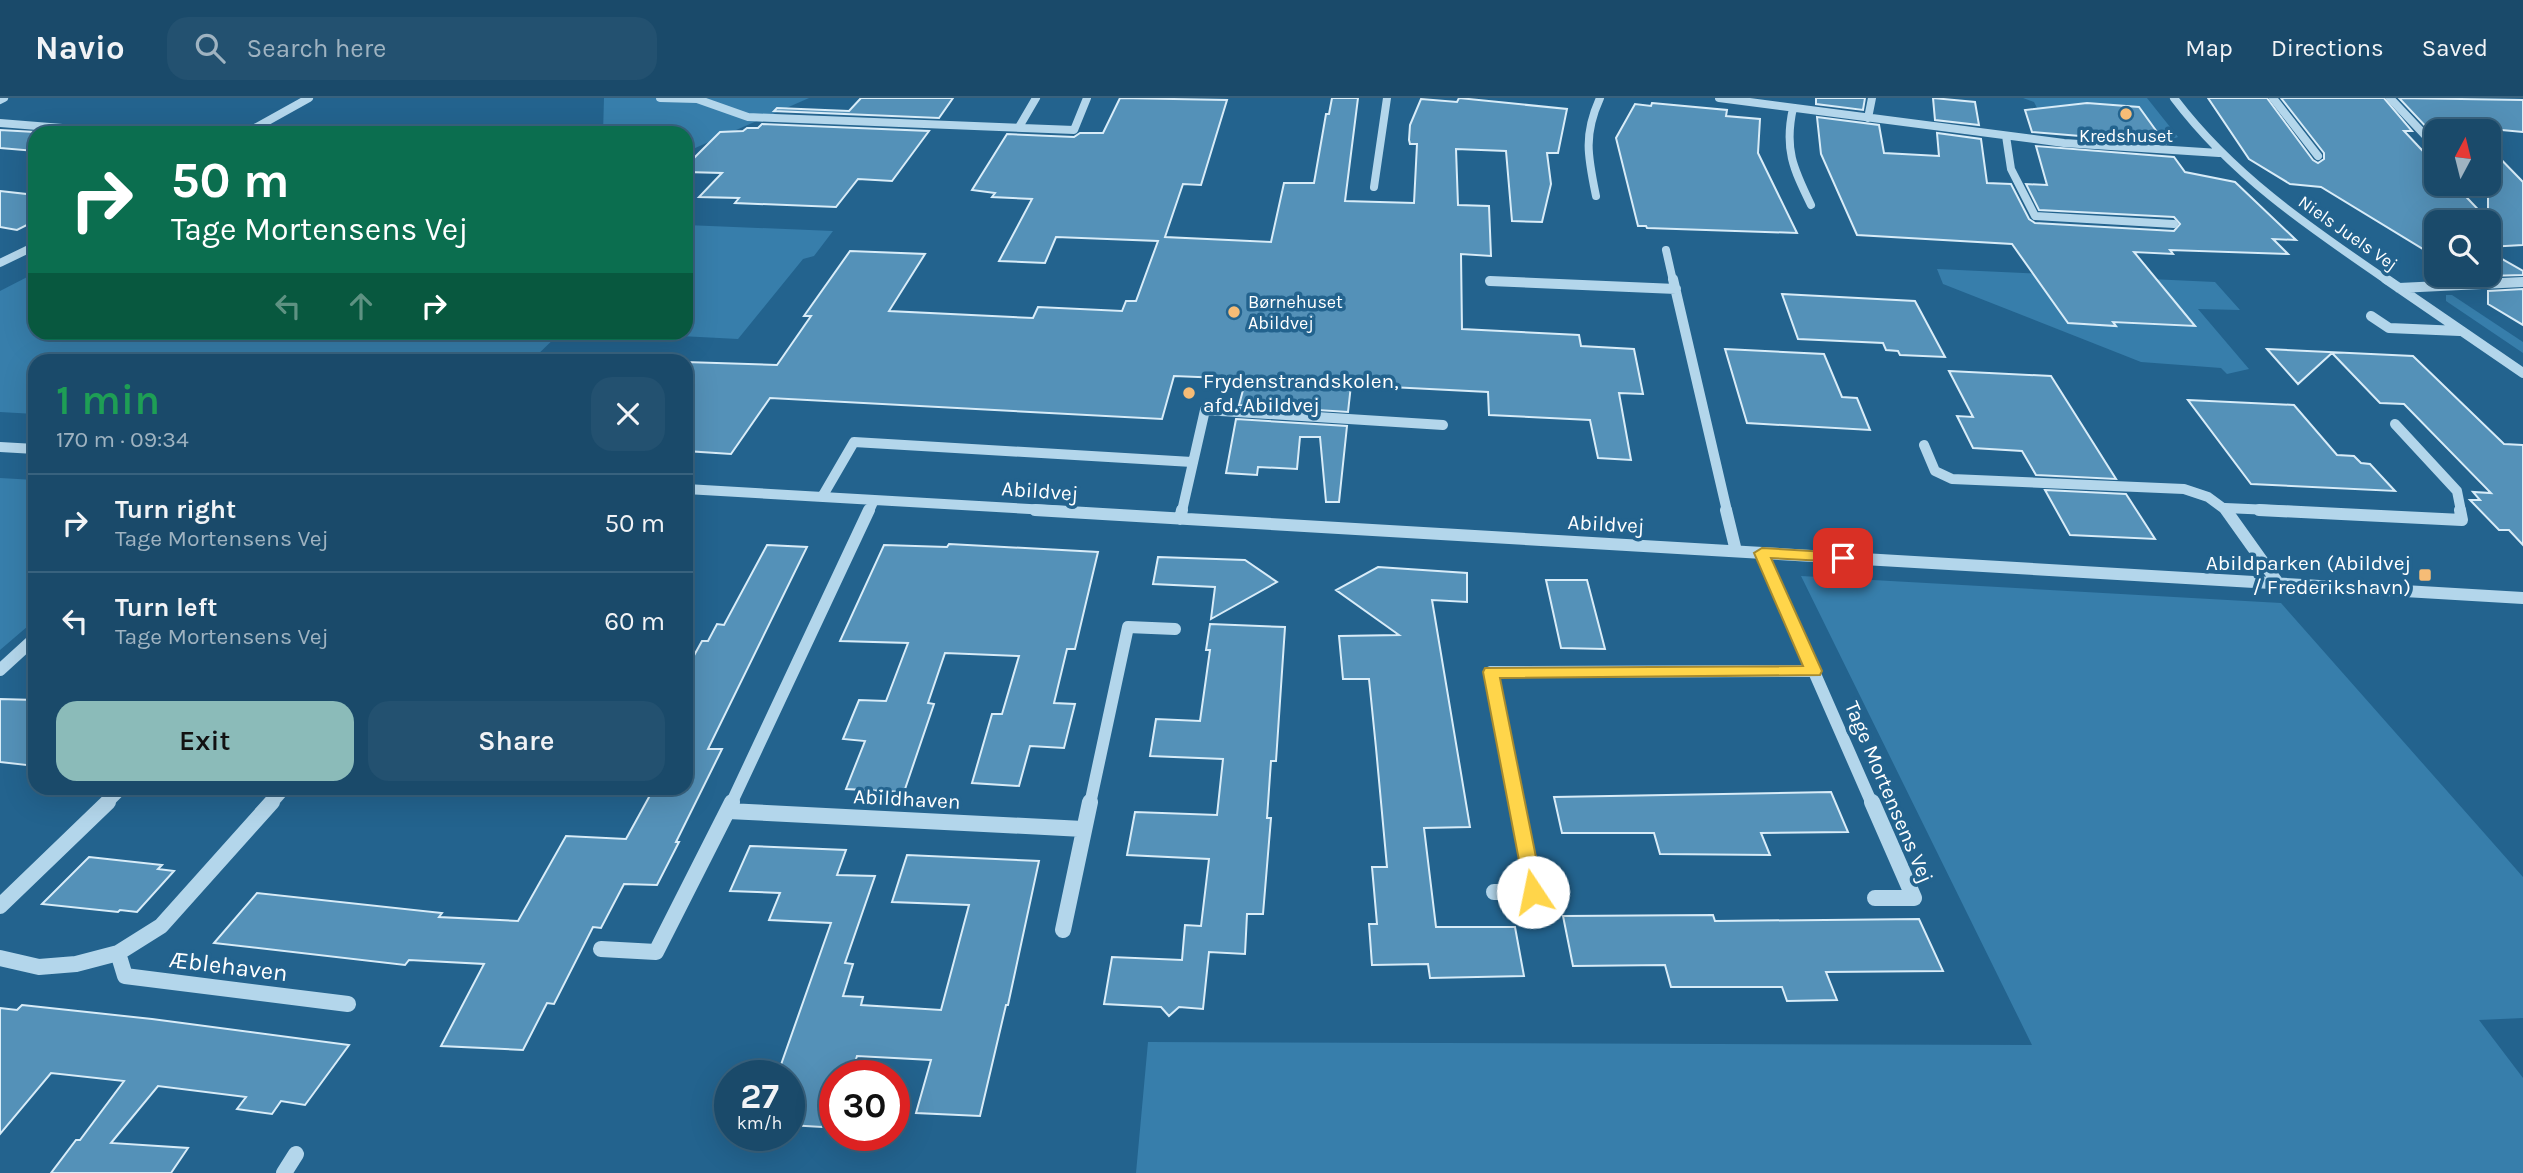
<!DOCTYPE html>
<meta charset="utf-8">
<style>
:root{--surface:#1a4a6a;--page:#235170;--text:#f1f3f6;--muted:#9fb3c1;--line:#38627e;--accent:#8bbbb9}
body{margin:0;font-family:Karla,sans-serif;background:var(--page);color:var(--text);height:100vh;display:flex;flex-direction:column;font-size:26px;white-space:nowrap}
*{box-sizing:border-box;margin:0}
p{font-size:23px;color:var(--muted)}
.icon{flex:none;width:38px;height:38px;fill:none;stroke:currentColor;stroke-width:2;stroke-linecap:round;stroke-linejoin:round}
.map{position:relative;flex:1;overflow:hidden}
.drawer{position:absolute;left:28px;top:256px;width:665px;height:441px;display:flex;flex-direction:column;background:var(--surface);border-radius:21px;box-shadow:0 7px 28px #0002,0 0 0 2px var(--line)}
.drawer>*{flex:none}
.banner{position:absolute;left:28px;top:28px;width:665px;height:214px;border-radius:21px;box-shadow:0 7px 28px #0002,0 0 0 2px var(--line);background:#0b6e4f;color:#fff;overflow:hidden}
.needle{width:46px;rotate:7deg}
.buttons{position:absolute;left:2424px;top:21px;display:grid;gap:14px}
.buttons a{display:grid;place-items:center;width:77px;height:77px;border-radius:14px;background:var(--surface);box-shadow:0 7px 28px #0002,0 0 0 2px var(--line);font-size:35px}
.speed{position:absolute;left:714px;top:962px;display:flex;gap:14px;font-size:35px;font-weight:700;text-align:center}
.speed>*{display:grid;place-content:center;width:91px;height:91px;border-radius:50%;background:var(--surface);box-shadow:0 7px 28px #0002,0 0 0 2px var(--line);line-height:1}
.speed small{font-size:18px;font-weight:400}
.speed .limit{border:10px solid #d22;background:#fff;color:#111}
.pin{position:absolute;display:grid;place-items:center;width:60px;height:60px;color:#fff;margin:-30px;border-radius:14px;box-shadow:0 4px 10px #0006}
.me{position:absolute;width:77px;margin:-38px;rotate:349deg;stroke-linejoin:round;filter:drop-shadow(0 0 5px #0008)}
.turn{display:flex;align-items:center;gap:24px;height:147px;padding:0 28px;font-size:32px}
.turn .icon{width:91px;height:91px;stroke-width:2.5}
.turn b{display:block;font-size:49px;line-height:60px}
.lanes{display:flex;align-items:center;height:66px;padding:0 28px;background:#0003;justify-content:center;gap:35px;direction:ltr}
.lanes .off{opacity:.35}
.round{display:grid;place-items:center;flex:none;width:74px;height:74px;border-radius:21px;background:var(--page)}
.summary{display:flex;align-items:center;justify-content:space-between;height:119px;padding:0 28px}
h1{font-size:42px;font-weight:600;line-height:52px;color:#1e9e55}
.action{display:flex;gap:14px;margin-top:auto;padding:14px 28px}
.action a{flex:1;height:80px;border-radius:21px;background:var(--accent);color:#111;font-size:28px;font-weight:600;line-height:80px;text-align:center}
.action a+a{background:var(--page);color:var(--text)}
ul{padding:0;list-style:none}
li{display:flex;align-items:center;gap:21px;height:98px;padding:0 28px;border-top:2px solid var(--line)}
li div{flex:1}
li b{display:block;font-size:26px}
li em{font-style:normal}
header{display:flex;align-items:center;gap:42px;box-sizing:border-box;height:98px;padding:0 35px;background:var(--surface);border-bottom:2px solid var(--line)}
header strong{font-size:33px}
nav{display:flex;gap:38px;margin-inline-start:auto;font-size:24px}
.search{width:490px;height:63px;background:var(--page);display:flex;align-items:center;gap:18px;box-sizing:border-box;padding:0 24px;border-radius:21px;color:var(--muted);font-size:26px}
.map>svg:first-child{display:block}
</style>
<header>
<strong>Navio</strong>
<div class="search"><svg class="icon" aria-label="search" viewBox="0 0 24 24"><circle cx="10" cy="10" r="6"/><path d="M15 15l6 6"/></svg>Search here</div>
<nav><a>Map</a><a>Directions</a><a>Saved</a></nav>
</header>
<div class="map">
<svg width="2523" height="1075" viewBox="0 0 2523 1075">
<rect width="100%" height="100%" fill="#23638e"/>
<!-- green -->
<path fill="#377eab" d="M604 0H809L686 54V35H603Z
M2023 0H2147L2178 39 2164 44 2128 42 2152 28 2140 9 2086 5 2038 12 2034 4Z
M686 127 833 133 814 158 803 161 738 241 623 235 686 234Z
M1937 171 2215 184 2240 212 2198 211 2249 271 2227 276 2221 270 2141 264 1943 186Z
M35 175V234L560 235 532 262H35V316L0 314V193Z
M2446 197H2452L2523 244V255L2446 203Z
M0 380 35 382V522L0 552Z
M1801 478 2281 505 2523 779V920L2479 922 2523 980V1075H1136L1148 944 2032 947Z"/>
<!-- building -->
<path fill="#5491b8" stroke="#d8ecf8" stroke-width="2" d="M861 0H953L939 20 774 13 777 10 849 13Z
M1120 0 1227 2 1201 87 1183 86 1165 139 1271 144 1284 85H1314L1326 16H1329L1332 0H1358L1345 103 1414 105 1417 46H1410L1409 42 1410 27 1421 1 1457 4 1459 0 1567 11 1558 55H1547L1551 86 1542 124 1512 123 1506 53 1456 51 1458 107 1489 108 1491 158 1461 156 1462 231 1579 237 1581 248 1634 251 1643 296 1619 295 1631 362 1598 360 1590 322 1489 317 1488 294 1351 287 1348 314 1239 307 1246 281 1174 278 1162 321 770 300 731 356 686 353V264L777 267 811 218H804L850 153 925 156 889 213 1033 220 1038 209 1122 213 1126 203H1136L1158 143 1056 139 1045 165 999 163 1032 101 992 99 995 95 972 92 1007 36 1074 39 1080 35H1103Z
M1816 0H1865L1863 12 1816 6Z
M1933 0 1975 4 1979 27 1935 22Z
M2208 0H2267L2313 62 2318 65 2324 61V55L2281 0H2384L2412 33H2404L2436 67V86H2454L2488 122V48L2523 84V147L2488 149V124H2436V159L2321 89 2290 86 2249 61Z
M2399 0 2523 2V34L2491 31 2494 33H2430Z
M1652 5 1727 12 1726 18 1760 21 1758 55 1797 135 1647 130 1646 128H1638L1616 40 1635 6 1651 8Z
M2087 5 2139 9 2165 45 2032 34 2025 12Z
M1817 19 1879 27 1884 55 1939 58 1937 35 1981 41 1987 85 2011 86 2029 121 2035 125 2174 133 2180 126 2174 119 2039 112 2026 86 2047 87 2036 48 2174 59 2185 74 2235 84 2296 142 2273 141 2288 156 2170 152 2173 156 2134 154 2195 228 2113 224 2116 228 2068 225 2012 146 1857 137 1821 56Z
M762 26 929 33 892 83 858 81 836 109 735 105 739 100 699 99 722 75 686 74V68L720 34 743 33 747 30H758Z
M0 32 35 34V53L0 50Z
M0 93 35 97V123L17 132 0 129Z
M2488 153 2523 173V177L2488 178Z
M2523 191V227L2488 206V193Z
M1782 196 1915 203 1945 259 1900 257 1898 253 1886 252 1883 245 1798 241Z
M1725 251 1824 256 1842 299 1857 300 1870 332 1747 325Z
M2267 251 2413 258 2504 346 2523 347V447L2509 432H2499L2470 402H2480L2473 394 2491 395 2404 306 2380 305 2332 255 2298 286Z
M1949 273 2051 278 2116 381 2036 377 2022 353 1973 350 1957 318 1973 319Z
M2188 302 2294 307 2337 357 2354 358 2361 365 2370 366 2395 393 2251 386Z
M1236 321 1347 328 1339 404H1326L1320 339H1300L1297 371 1258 369 1257 377 1226 375Z
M2045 392 2126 396 2155 441 2070 437Z
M949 446 1098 454 1075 551H1067L1054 605 1075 606 1064 650 1030 648 1019 688 972 685 992 616H1002L1019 558 945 555 928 605 934 606 904 694 846 691 865 643 843 641 859 602 886 603 908 545 840 543 884 447 947 449Z
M767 447 807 449 708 651H722L676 744H679L657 787 624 786 601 830 593 829 554 906 547 905 523 952 441 948 484 866 409 862 405 867 214 845 257 795 442 815 439 819 518 823 566 738 626 741 654 690H686V572L702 543H708L717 526 724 527Z
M1158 459 1245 462 1277 484 1211 521 1215 489 1153 486Z
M1378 469 1467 475V504L1432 502 1470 729 1424 730 1436 829H1515L1524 878 1430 880 1428 866 1372 867 1369 826H1377L1372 769H1387L1376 650 1369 581H1343L1339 538 1399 537 1336 492Z
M1546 482H1587L1605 551 1561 550Z
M1210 526 1285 529 1276 663H1271L1267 720H1271L1263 816H1247L1245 856 1209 854 1203 911 1179 909 1169 918 1161 909 1104 906 1112 859 1182 862 1185 827 1201 828 1209 761 1127 757 1135 714 1217 717 1223 661 1150 658 1156 621 1200 623 1210 552H1206Z
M0 601 35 602V668L0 664Z
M1831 694 1848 734 1761 735 1770 757 1660 756 1654 735H1562L1554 699Z
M750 748 846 752 837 777 875 778 845 865 853 866 843 898 863 899 861 907 941 912 969 807 892 804 907 757 1039 763 1008 907H1006L980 1018 916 1015 931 962 857 958 851 978H835V1010L828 1009 822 1029 789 1027V978H777L831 825 769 822 780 795 730 793Z
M89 759 162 767 158 771 174 773 137 814 120 812 118 814 42 806Z
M1713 817 1715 823 1919 821 1943 873 1826 874 1837 902 1787 903 1782 889H1671L1665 867 1573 868 1563 818Z
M22 907 152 921 349 947 305 1007 281 1003 272 1016 237 1011 246 999 158 988 111 1045 188 1050 171 1075H51L76 1042H80L124 983 51 975 0 1036V910L17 912Z"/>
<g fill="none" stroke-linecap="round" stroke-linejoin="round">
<!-- minor-far3 -->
<path stroke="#b3d6eb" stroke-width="8" d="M660 0 697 1 748 19 1074 32 1087 0
M1719 0 2064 45 2219 55
M2174 0C2232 77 2309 129 2388 183
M2273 0 2318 58
M2390 0 2436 49
M0 2 4 0
M1793 10C1784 51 1793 70 1811 107
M1868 20 1872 0
M0 25 112 34
M1019 29 1036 0
M246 35 309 0
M2006 38 2011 71 2035 118 2174 126
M1374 89 1387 0
M1596 98C1588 59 1583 37 1600 0
M1666 152 1673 183
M0 165 35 148"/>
<!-- minor-far2 -->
<path stroke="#b3d6eb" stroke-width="10" d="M1673 181 1727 413
M2386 181 2523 275
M1490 183 1676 191
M2399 190 2523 184
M2371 218 2389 230 2460 233
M2395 326 2457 393 2461 413
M1924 347 1935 373 1952 381 2184 391 2208 399 2227 413
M0 349 35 351
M686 391 1065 413
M822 399 854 344 1192 364
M2225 410 2294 413
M869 413 874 402
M1182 413 1205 312 1443 327"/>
<!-- minor-far1 -->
<path stroke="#b3d6eb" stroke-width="12" d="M1035 412 2523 500
M1726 412 1736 453
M2226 412 2278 485
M2259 412 2462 422 2460 412
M1180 421 1182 412
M1762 455 1872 706
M0 572 35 540
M106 706 122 690
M271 706 285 690
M731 706 869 412
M1090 706 1128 529 1175 531
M1516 706 1491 574 1814 573"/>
<!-- minor -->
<path stroke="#b3d6eb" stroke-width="16" d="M1872 704 1914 800H1875
M728 713 1083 731
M1494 794H1533L1516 704
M0 808 108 704
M1063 832 1090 704
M601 851 656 854 732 704
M118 855 125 878 348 906
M0 860 39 869 76 866 118 855 161 828 272 704
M284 1075 296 1056"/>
</g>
<!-- route -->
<path fill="#ffd54a" stroke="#a68a30" stroke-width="2" d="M1762 450 1843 455 1851 460 1843 464 1771 460 1822 573 1820 577 1500 580 1543 794 1540 799 1533 801 1526 799 1483 574 1485 570 1803 568 1754 455Z"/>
<!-- markers -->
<g fill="#f6bc76" stroke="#23638e" stroke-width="2.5">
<circle cx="2126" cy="16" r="7"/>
<circle cx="1234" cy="214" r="7"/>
<circle cx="1189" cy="295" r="7"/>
<rect x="2418" y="470" width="14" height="14" rx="3.5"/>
</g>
<g text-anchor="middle" stroke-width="7" stroke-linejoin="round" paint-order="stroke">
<!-- far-poi labels -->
<g font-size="18" fill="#fff" stroke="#23638e">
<text x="2126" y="44">Kredshuset</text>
<text x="1248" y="210" text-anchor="start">Børnehuset<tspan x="1248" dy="21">Abildvej</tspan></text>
</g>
<!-- far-street labels -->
<g font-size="18" fill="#fff" stroke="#23638e">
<text transform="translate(2348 135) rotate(35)" y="6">Niels Juels Vej</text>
</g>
<!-- poi labels -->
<g font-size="21" fill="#fff" stroke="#23638e" text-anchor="start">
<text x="1203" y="290">Frydenstrandskolen,<tspan x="1203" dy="24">afd. Abildvej</tspan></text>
<text x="2411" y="472" text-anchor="end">Abildparken (Abildvej<tspan x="2411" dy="24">/ Frederikshavn)</tspan></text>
</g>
<!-- street labels -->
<g font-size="21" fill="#fff" stroke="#23638e">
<text transform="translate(1040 393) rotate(4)" y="7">Abildvej</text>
<text transform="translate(1606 426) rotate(3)" y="7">Abildvej</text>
<text transform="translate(1889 694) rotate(67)" y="7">Tage Mortensens Vej</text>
<text transform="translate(907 701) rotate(3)" y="7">Abildhaven</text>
</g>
<!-- near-street labels -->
<g font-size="24" fill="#fff" stroke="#23638e">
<text transform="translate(228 868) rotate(7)" y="8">Æblehaven</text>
</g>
</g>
</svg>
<div class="buttons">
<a><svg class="needle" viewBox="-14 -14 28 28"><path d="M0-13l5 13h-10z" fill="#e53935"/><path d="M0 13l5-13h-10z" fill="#9fb3c1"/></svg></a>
<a><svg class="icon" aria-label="search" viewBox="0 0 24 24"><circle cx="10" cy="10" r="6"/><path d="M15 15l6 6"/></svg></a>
</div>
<div class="speed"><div>27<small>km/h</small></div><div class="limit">30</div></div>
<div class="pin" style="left:1843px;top:460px;background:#d93025"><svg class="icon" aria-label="arrive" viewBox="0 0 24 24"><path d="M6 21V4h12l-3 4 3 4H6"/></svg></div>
<svg class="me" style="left:1533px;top:794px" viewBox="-20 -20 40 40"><circle r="19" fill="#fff"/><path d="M0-13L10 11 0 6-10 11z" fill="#ffd54a"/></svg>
<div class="banner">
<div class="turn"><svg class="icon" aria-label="right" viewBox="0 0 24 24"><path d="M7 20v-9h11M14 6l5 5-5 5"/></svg><div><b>50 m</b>Tage Mortensens Vej</div></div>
<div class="lanes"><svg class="icon off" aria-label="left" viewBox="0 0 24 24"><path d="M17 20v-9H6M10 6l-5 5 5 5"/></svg><svg class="icon off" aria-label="ahead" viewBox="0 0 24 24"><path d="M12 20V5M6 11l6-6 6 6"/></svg><svg class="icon" aria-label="right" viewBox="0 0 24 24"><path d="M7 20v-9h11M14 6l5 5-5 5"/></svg></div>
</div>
<section class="drawer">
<div class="summary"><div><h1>1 min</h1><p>170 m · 09:34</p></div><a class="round"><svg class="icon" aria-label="close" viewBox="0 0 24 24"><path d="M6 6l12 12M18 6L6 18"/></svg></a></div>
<ul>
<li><svg class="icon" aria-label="right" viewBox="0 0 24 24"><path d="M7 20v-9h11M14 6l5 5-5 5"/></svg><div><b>Turn right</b><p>Tage Mortensens Vej</p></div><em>50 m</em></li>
<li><svg class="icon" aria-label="left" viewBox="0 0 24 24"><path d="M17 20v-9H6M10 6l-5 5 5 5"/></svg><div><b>Turn left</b><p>Tage Mortensens Vej</p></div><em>60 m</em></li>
</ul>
<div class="action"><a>Exit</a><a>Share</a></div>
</section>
</div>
